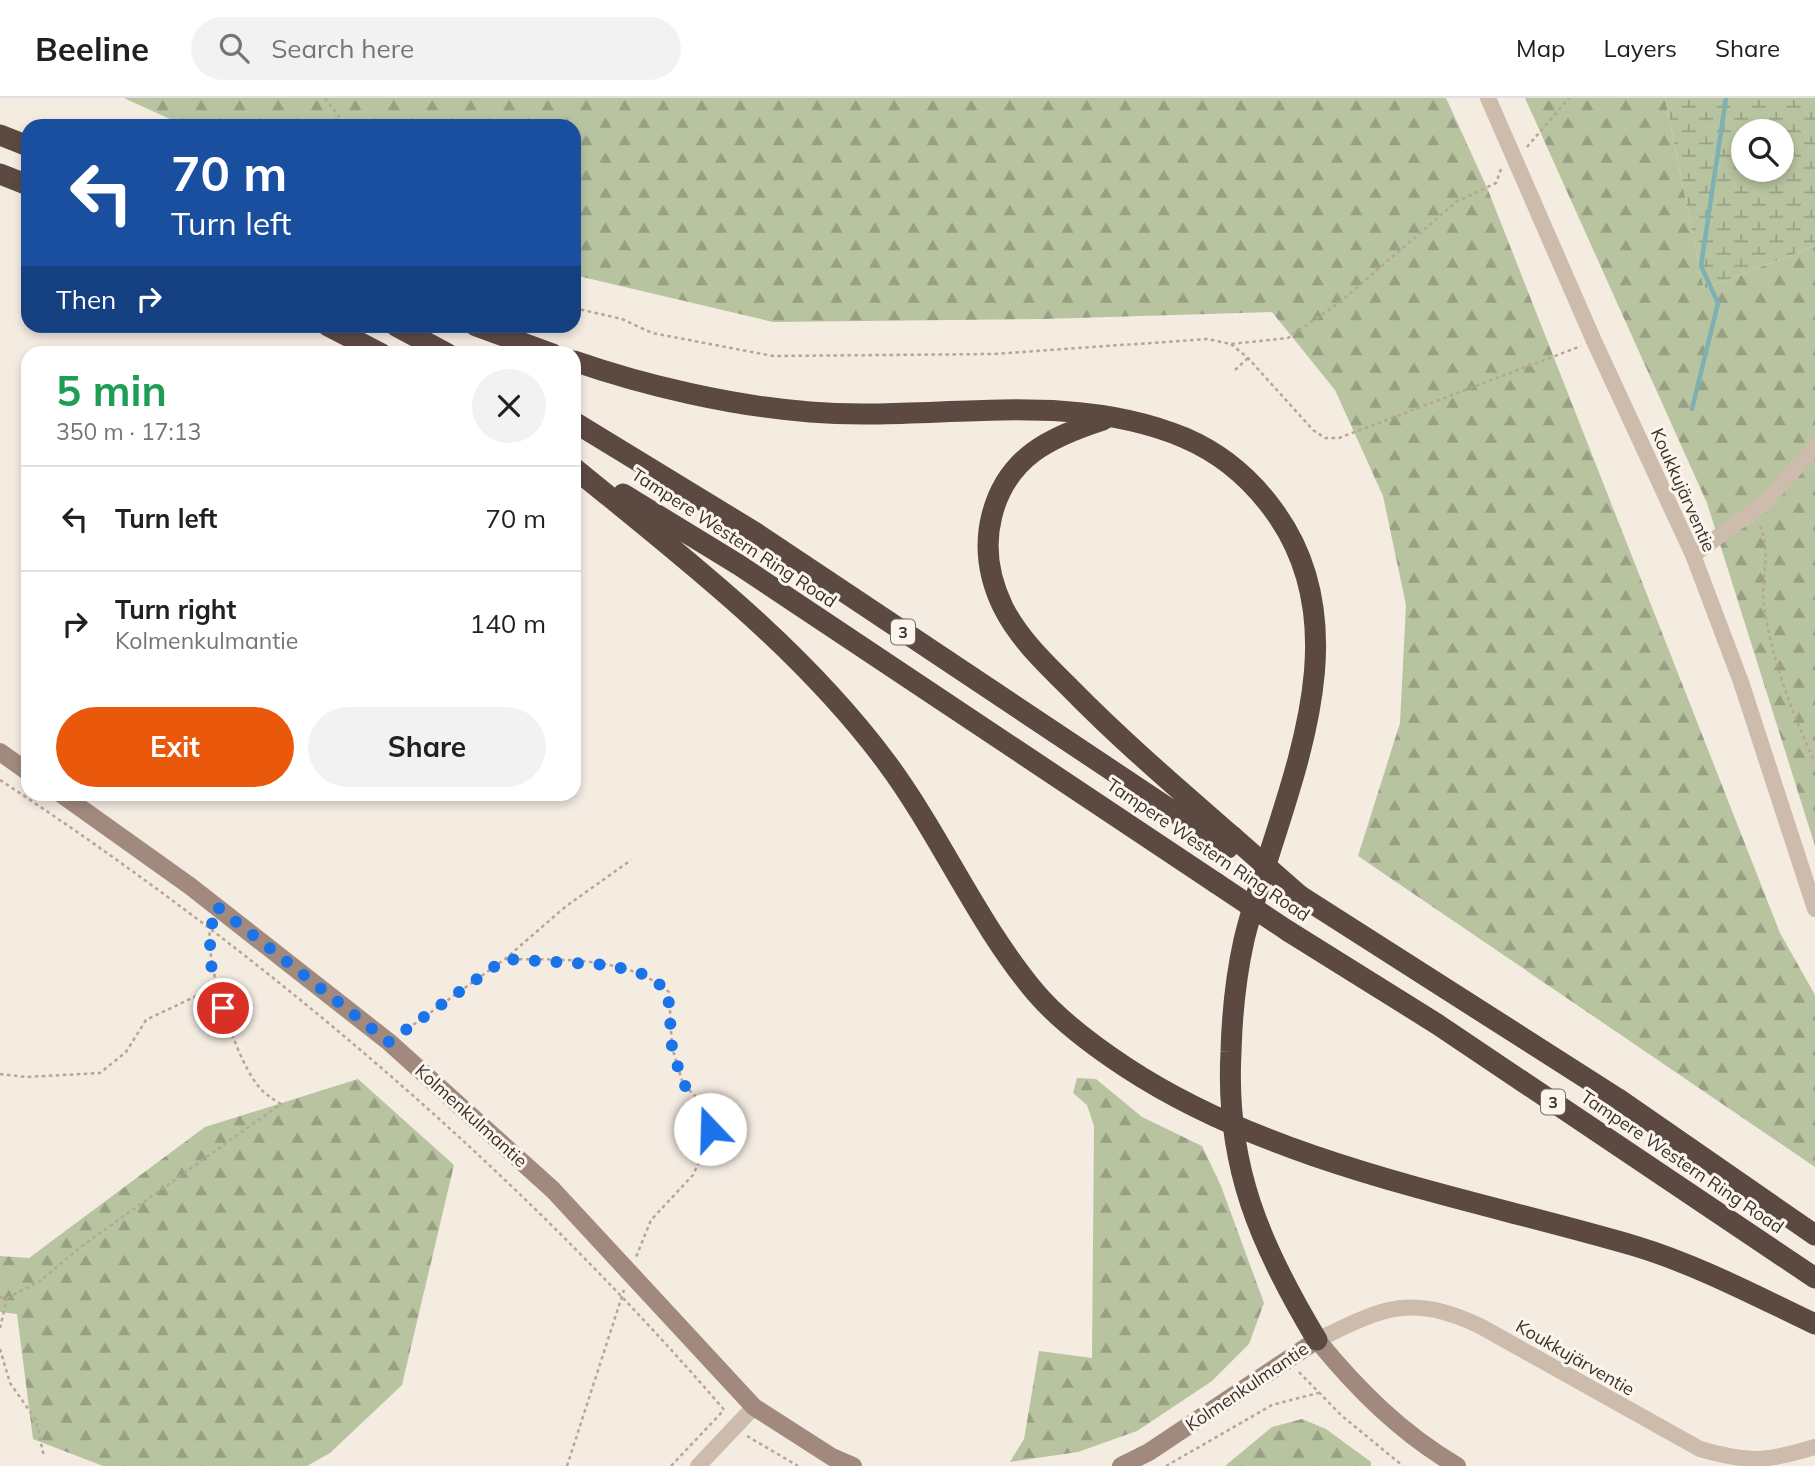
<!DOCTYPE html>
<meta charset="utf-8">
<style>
:root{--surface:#fff;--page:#f2f2f2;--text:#202124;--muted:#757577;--line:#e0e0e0;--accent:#ea580c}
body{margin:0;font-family:Mulish,sans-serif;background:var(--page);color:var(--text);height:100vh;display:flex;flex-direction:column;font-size:26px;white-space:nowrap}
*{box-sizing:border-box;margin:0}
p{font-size:23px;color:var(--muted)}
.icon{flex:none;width:38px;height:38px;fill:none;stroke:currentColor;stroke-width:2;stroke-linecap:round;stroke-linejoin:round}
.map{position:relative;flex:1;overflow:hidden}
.drawer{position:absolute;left:21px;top:248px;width:560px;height:455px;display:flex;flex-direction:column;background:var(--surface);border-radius:21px;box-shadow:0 4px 10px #0003}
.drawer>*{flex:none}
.banner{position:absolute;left:21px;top:21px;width:560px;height:214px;border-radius:21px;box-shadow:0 4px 10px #0003;background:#1a4fa0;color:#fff;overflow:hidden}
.buttons{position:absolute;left:1731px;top:21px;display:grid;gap:14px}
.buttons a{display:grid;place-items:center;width:63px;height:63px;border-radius:50%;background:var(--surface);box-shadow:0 4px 10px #0003;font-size:35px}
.pin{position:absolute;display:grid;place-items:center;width:60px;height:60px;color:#fff;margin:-30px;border:4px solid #fff;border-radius:50%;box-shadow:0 2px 7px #0007}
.me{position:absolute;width:77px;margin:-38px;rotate:339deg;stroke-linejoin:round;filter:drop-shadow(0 0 5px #0008)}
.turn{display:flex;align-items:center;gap:24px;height:147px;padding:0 35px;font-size:32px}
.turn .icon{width:91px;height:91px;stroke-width:2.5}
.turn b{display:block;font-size:49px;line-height:60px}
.then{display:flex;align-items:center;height:66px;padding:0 35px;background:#0003;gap:14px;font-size:26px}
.round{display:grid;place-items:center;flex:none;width:74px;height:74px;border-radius:37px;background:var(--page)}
.head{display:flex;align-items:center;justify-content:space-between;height:119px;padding:0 35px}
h1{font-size:42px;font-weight:700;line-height:52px;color:#1e9e55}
.action{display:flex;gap:14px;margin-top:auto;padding:14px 35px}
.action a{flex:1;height:80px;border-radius:42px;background:var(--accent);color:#fff;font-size:28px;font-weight:700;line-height:80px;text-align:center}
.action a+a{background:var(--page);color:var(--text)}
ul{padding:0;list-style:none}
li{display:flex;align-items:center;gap:21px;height:105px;padding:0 35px;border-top:2px solid var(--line)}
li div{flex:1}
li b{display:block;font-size:26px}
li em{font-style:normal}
header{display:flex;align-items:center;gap:42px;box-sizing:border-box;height:98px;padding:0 35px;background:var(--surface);border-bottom:2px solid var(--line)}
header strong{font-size:33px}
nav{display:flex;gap:38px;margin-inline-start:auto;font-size:24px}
.search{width:490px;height:63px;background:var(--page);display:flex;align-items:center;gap:18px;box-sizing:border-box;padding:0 24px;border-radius:38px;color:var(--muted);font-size:26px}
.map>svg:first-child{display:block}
</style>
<header>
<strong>Beeline</strong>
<div class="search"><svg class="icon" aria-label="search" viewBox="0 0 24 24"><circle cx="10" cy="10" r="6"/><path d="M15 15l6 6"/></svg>Search here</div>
<nav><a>Map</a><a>Layers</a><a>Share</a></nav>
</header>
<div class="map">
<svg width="1815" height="1368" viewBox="0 0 1815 1368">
<defs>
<pattern id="forest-firs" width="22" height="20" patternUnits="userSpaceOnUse" patternTransform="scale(1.75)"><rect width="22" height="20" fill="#b8c4a0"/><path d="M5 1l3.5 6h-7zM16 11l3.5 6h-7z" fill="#97a083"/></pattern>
<pattern id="wetland-marsh" width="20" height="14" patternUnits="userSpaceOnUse" patternTransform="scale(1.75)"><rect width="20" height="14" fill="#b8c4a0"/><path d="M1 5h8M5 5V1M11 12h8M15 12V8" fill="none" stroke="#97a083"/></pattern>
</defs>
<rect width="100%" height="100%" fill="#f4ebe1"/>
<!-- forest -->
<path fill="url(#forest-firs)" d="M124 0H1446L1488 92 1780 835 1815 897V1069L1358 758 1400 625 1406 507 1383 398 1335 292 1272 214 1044 221 773 224 574 177V28H185Z
M1525 0H1665L1704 191 1815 148V748L1707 405Z
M1077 980 1096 981 1142 1019 1202 1048 1221 1088 1264 1205 1249 1246 1212 1283 1137 1333 1078 1354 1010 1364 1024 1341 1039 1253 1092 1260 1094 1028 1087 1007 1073 995Z
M358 981 454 1067 402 1287 330 1355 307 1368H103L33 1341 17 1216 0 1214V1158L29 1160 205 1029Z
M1302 1321 1326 1331 1371 1364V1368H1225L1272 1329Z"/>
<!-- wetland -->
<path fill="url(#wetland-marsh)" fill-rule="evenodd" d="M1665 0H1815V148L1704 191ZM1743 33H1782V72H1743Z"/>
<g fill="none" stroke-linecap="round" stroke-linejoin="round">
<!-- stream -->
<path stroke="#7fb0b2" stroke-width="4.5" d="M1692 311 1718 205 1701 168 1726 0"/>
<!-- path -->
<path stroke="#b9a596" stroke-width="2.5" stroke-dasharray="3.5 3.5" stroke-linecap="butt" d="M325 0 346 28
M1527 49 1569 0
M574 210 622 221 652 235 773 258 994 256 1207 241 1231 246 1288 240 1340 204 1456 104 1496 85 1501 71
M1231 246 1248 260 1313 332 1325 340H1339L1581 248
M1235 272 1248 260
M1760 428C1772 453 1760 483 1764 509 1772 561 1792 616 1815 664
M0 682C264 855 520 1074 726 1314
M505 861C559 862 626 857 669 894L672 949 683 986 713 1016 707 1046 693 1077 651 1122 636 1159
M402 935 505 861 565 809 631 762
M0 976 26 979 100 975 126 954 146 922 215 889
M0 1199 7 1200 40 1183 82 1148 281 1006C271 1000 263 995 256 985 235 958 202 858 211 825
M0 1230 7 1200
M0 1251 10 1285 36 1322 44 1359
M1299 1274 1342 1318 1403 1368
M747 1338 798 1368
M567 1368 624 1192
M671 1368 724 1312
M1166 1368 1272 1307 1318 1295"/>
<!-- street -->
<path stroke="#cdbbac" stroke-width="16" d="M1488 0 1594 243 1693 457 1741 584 1815 811
M1693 457 1763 406 1815 349
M1317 1242C1383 1210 1409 1195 1480 1228L1700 1351C1749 1365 1766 1364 1815 1349
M698 1368 754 1309"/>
<!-- secondary -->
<path stroke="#a18a7d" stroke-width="18" d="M0 654 28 674
M61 696 190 788 389 944 553 1092 754 1309 832 1359 853 1368
M1121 1368 1149 1354 1317 1242C1358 1292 1401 1335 1457 1368"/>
<!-- highway -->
<path stroke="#5c4a42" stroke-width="21" d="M0 37 28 48
M0 76 28 87
M328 228 382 256
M396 228 448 256
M476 228 553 256
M574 263C646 288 733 308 810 314 933 324 1067 290 1185 340 1220 355 1249 379 1272 410 1370 540 1277 705 1244 842 1236 878 1232 916 1231 954 1225 1067 1260 1147 1317 1242
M1103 322C1050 339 1007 359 992 417 984 448 989 480 1003 509 1019 541 1046 566 1071 591 1122 643 1177 690 1232 738
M574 324 756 435 1228 750
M574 370C684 460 801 549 887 665 941 738 977 825 1036 895 1061 924 1095 949 1127 970 1275 1067 1467 1099 1635 1148 1698 1167 1756 1198 1815 1226
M623 396 739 467 1216 785
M1299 797 1617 1000 1815 1137
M1288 833 1437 926 1815 1180"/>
<!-- highway-bridge -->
<path stroke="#5c4a42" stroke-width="21" d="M1232 738 1299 797
M1216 785 1288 833"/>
</g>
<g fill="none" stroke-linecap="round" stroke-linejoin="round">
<!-- route -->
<path stroke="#1a73e8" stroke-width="12" stroke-dasharray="0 21.6" d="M223 910C209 874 206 845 216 808L389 944 505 861 610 867 650 878 668 894 672 949 683 986 713 1016 710 1031"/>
</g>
<g text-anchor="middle" stroke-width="6" stroke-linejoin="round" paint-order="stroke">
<!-- shield labels -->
<g fill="#fbf5ee" stroke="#756b66" stroke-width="2">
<rect x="891" y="521.5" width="24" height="25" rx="5"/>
<rect x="1541" y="991.5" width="24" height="25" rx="5"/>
</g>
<g font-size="16" font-weight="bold" fill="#3b302b">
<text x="903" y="540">3</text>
<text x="1553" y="1010">3</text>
</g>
<!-- street labels -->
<g font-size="18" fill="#3b302b" stroke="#fbf5ee">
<text transform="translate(1683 392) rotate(66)" y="6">Koukkujärventie</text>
<text transform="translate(734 440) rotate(33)" y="6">Tampere Western Ring Road</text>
<text transform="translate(1208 752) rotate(34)" y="6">Tampere Western Ring Road</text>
<text transform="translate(471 1018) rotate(42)" y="6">Kolmenkulmantie</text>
<text transform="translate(1682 1064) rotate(34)" y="6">Tampere Western Ring Road</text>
<text transform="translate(1575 1260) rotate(30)" y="6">Koukkujärventie</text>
<text transform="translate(1247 1289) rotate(-34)" y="6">Kolmenkulmantie</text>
</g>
</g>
</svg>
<div class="buttons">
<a><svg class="icon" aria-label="search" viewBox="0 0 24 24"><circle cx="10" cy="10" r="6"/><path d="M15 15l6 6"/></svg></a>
</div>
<div class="pin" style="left:223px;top:910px;background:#d93025"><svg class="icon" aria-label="arrive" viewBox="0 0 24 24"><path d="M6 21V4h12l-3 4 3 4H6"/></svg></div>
<svg class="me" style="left:710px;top:1031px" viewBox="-20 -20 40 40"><circle r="19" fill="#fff"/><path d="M0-13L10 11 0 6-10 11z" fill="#1a73e8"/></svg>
<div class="banner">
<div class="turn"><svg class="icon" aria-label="left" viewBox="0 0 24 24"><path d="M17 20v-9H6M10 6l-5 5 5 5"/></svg><div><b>70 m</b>Turn left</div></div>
<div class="then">Then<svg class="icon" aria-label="right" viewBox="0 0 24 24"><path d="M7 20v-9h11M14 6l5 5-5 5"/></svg></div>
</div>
<section class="drawer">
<div class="head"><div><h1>5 min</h1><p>350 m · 17:13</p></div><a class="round"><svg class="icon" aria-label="close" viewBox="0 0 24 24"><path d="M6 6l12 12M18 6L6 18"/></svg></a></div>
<ul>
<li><svg class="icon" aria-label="left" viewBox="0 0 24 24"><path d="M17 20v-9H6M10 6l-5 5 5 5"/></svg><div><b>Turn left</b></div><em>70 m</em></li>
<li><svg class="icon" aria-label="right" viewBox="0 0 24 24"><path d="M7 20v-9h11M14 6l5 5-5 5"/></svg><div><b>Turn right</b><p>Kolmenkulmantie</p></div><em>140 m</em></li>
</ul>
<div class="action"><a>Exit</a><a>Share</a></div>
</section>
</div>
